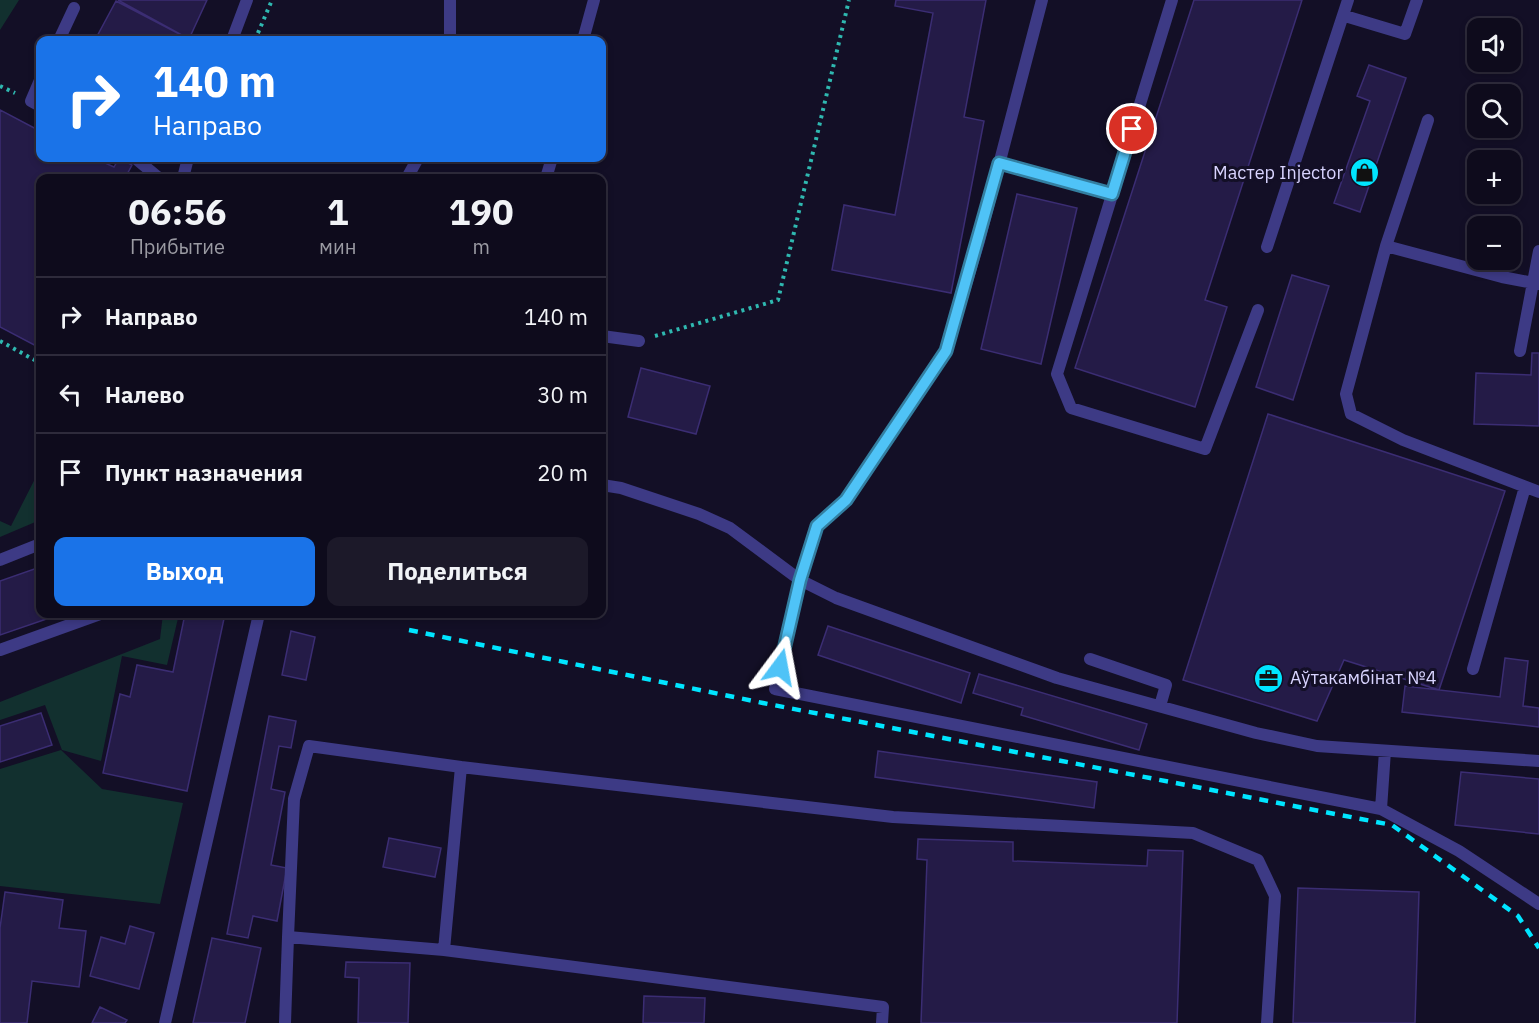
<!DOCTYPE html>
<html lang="ru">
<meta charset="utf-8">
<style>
:root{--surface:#0e0b1c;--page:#1c1929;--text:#f1f3f6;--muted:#9b9ba3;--line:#2e2b3b;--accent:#1a73e8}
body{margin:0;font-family:"IBM Plex Sans",sans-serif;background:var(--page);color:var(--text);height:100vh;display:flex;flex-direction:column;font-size:22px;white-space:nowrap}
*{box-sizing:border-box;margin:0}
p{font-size:20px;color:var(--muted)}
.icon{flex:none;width:33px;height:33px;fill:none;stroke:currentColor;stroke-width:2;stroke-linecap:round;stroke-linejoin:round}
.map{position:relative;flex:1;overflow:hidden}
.details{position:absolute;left:36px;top:174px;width:570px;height:444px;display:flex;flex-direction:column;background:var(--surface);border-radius:12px;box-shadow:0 3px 9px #0003,0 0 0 2px var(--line)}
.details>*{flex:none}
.hud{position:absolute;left:36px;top:36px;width:570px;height:126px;border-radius:12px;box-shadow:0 3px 9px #0003,0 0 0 2px var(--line);background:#1a73e8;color:#fff;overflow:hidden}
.controls{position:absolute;left:1467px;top:18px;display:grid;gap:12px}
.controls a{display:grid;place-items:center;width:54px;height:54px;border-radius:12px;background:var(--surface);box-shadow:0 3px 9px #0003,0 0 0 2px var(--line);font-size:30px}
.pin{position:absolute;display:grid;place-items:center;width:51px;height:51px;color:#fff;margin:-26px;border:3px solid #fff;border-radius:50%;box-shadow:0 2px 6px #0007}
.me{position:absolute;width:66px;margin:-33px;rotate:13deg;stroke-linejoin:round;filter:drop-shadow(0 0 4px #0008)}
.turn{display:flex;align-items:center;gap:21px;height:126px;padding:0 18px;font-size:27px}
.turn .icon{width:78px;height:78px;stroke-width:2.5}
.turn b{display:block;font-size:42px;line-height:51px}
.eta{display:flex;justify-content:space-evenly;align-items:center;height:102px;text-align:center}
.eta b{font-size:36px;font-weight:700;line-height:42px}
.action{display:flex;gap:12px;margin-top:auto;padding:12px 18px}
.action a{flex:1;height:69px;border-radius:12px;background:var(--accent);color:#fff;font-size:24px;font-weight:700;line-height:69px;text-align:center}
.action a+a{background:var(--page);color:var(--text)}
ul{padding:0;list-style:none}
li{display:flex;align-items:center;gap:18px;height:78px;padding:0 18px;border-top:2px solid var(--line)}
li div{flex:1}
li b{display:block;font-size:22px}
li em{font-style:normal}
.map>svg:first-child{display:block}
</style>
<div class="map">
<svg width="1539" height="1023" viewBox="0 0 1539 1023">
<rect width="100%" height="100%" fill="#130f26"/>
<!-- green -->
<path fill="#12302f" d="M0 0H19L0 30Z
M40 469V520L0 537V521L11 526Z
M163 614H179L167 665 122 656 101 761 62 750 45 705 0 720V702L160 639Z
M61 750 102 789 183 803 160 904 0 886V769Z"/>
<!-- building -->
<path fill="#241b47" stroke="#3b2d73" stroke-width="1.5" d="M118 0H207L189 39Z
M896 0H986L964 117 984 121 951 293 832 270 844 205 895 215 933 13 895 6Z
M1194 0H1302L1205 300 1227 307 1195 407 1075 368Z
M116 1 189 39 188 40H95Z
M1369 65 1406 78 1360 212 1334 203 1370 101 1357 96Z
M0 110 40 131V158H94L114 167 119 158 132 165 125 178H40V348L0 327Z
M1017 194 1077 208 1041 364 981 349Z
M1292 275 1329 286 1293 400 1256 387Z
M1532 353H1539V426L1474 424 1476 373 1531 375Z
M641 368 710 386 696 434 628 417Z
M1268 414 1505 491 1439 690 1344 660 1317 721 1183 680Z
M40 567V614H61L0 635V581Z
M185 614H225L187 791 103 773 120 694 130 697 137 665 173 672Z
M828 626 970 673 961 703 818 655Z
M291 631 315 637 306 680 282 675Z
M1505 658 1528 661 1523 706 1539 708V727L1402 712 1405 686 1500 697Z
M979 674 1147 724 1139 750 1021 715 1023 708 973 693Z
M41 713 52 745 0 762V726Z
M269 716 296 721 291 748 279 746 271 789 285 792 271 865 287 868 277 921 253 916 248 938 227 934Z
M878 751 1097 782 1094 808 875 777Z
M1461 772 1539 779V834L1455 825Z
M389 838 441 848 435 877 383 867Z
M918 839 1013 842V861L1147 866 1148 850 1183 851 1177 1023H921L927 860 917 859Z
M1298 888 1419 892 1415 1023H1293Z
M5 892 63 900 59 928 86 931 79 987 32 981 27 1023H0V928Z
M130 926 154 933 139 989 90 976 101 937 125 944Z
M212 938 261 948 245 1023H193Z
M346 962 410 963 408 1023H358L359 978 345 977Z
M644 996 705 998 704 1023H643Z
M100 1007 127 1020 125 1023H92Z"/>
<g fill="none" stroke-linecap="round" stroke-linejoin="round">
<!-- path -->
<path stroke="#2fb8b0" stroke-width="4" stroke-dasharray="3 4.5" stroke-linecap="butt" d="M255 40 272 0
M0 86 15 93
M655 336 778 300 849 0
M0 341 40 363"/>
<!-- service -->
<path stroke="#3d3a85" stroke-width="12" d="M1042 0 979 241 946 351 846 500 817 526 800 580 775 689 1381 809
M1172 0 1057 374 1071 408 1205 449 1258 310
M1345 16 1405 34 1417 0
M59 40 74 8
M232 40 247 0
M450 40V0
M583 40 594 0
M40 80 31 101 40 106
M1428 120 1386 246 1502 277 1539 284
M135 158 159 178
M999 163 1112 194
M183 178 188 158
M407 178 418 158
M546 178 552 158
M1386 246 1346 394 1351 414 1403 440 1539 492
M1267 247 1348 0
M602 336 639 341
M1520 351 1539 251
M602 485 621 488 699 514 730 528 800 580 836 598 1057 678 1256 733 1317 746 1539 761
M0 560 40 544
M0 650 100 614
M1090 659 1166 685 1160 706
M1473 669 1525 487
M1385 751 1381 809 1459 851 1539 904
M461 767 893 817 1193 833 1258 860 1275 896 1267 1023
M288 937 294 799 309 746 461 767 444 950
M165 1023 259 614
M285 1023 288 937 444 950 883 1007 882 1023"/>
<!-- rail -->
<path stroke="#00e5ff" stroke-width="4.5" stroke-dasharray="9 8" stroke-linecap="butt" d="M409 630 763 703 1392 825 1518 916 1539 948"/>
</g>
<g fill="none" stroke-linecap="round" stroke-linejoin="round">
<defs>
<path id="route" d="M780 667 800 580 817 526 846 500 946 351 999 163 1112 194 1132 129"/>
</defs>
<!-- route casing -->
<use href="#route" stroke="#337fa1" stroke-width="15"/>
<!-- route -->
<use href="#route" stroke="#4fc3f7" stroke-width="10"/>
</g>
<!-- icons -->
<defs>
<symbol id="shop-disc" viewBox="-11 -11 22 22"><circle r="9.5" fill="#00e5ff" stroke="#130f26"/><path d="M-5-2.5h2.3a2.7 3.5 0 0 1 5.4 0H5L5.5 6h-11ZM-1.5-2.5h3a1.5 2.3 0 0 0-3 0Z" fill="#111"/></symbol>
<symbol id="office-disc" viewBox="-11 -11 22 22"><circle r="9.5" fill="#00e5ff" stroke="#130f26"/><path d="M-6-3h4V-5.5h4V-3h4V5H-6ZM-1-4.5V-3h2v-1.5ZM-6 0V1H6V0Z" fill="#111"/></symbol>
</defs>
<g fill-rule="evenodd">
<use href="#shop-disc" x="1348" y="156" width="33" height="33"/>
<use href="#office-disc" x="1252" y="662" width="33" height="33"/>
</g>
<g text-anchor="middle" stroke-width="6" stroke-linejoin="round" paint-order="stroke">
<!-- poi labels -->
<g font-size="18" fill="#d9d4ff" stroke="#130f26" text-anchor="end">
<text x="1343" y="179">Мастер Injector</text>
<text x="1290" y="684" text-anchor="start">Аўтакамбінат №4</text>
</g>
</g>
</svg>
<div class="controls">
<a><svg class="icon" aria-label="sound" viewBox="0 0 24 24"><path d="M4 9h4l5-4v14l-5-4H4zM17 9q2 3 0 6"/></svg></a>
<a><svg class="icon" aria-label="search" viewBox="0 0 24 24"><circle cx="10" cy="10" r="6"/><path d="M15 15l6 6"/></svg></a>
<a>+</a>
<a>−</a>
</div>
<div class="pin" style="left:1132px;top:129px;background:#d93025"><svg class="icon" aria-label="arrive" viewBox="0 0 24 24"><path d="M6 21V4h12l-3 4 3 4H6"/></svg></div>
<svg class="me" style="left:780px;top:667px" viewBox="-20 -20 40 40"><path d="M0-17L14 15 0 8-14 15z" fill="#4fc3f7" stroke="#fff" stroke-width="4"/></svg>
<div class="hud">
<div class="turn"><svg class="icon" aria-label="right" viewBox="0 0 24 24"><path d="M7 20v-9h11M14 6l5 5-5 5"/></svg><div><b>140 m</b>Направо</div></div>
</div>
<section class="details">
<div class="eta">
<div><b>06:56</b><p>Прибытие</p></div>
<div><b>1</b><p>мин</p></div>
<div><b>190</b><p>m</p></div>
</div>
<ul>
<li><svg class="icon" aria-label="right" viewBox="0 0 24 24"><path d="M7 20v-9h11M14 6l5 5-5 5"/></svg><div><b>Направо</b></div><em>140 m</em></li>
<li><svg class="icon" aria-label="left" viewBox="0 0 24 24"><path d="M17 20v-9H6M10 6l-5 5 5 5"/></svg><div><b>Налево</b></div><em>30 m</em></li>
<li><svg class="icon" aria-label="arrive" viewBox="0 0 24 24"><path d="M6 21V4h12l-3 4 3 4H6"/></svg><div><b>Пункт назначения</b></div><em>20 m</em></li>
</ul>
<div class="action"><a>Выход</a><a>Поделиться</a></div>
</section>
</div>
